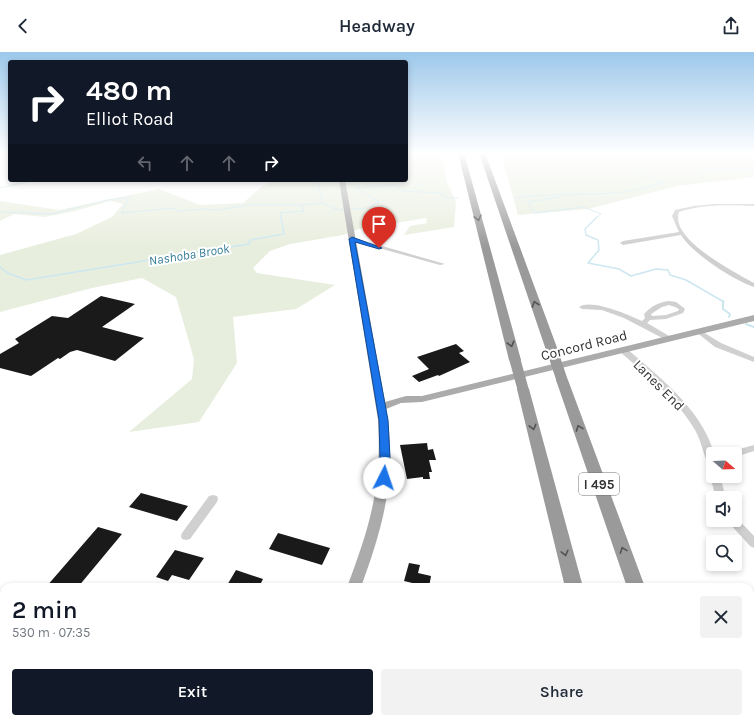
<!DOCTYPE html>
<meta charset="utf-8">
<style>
:root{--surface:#fff;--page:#f2f2f3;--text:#1f2937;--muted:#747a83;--accent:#111827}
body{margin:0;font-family:Karla,sans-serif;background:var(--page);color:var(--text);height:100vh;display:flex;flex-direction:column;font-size:15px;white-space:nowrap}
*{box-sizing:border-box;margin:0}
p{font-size:13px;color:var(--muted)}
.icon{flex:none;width:22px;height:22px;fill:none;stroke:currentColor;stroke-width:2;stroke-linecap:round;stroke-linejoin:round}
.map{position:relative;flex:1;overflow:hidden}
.panel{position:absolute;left:0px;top:531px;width:754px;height:140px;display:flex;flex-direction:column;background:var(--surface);border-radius:12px 12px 0 0;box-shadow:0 2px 6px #0003}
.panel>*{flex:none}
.banner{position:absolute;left:8px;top:8px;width:400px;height:122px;border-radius:4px;box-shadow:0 2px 6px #0003;background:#111827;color:#fff;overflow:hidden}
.needle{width:26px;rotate:109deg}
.controls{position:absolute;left:706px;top:395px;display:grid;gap:8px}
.controls a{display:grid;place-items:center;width:36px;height:36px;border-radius:4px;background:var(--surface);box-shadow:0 2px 6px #0003;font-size:20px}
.pin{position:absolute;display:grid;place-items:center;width:34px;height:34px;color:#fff;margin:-41px -17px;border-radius:50% 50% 50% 0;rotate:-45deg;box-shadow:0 0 4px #0007}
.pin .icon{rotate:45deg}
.me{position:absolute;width:44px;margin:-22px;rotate:4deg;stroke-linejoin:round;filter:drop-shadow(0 0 3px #0008)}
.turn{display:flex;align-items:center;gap:14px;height:84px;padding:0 12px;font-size:18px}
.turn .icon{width:52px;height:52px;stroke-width:2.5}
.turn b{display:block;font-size:28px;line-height:34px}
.lanes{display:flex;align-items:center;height:38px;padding:0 12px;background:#0003;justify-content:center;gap:20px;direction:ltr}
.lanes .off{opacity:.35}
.round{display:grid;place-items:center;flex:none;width:42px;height:42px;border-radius:4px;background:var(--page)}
.overview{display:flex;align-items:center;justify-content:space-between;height:68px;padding:0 12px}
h1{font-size:24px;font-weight:600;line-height:30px;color:var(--accent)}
.button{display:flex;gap:8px;margin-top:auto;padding:8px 12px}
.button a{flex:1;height:46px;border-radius:4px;background:var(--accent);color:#fff;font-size:16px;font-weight:600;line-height:46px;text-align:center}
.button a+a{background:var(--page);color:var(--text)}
header{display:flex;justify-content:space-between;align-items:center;height:52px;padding:0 12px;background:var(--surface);font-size:18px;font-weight:600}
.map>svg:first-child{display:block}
</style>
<header><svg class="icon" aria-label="back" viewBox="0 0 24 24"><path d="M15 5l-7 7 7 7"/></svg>Headway<svg class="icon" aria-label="share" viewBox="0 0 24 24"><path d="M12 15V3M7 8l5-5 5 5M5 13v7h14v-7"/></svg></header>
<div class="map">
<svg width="754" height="671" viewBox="0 0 754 671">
<rect width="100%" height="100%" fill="#fff"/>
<!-- green -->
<path fill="#e8eede" d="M406 101H442L446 128 456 150 454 175 404 183 410 174 427 171 426 166 359 177 343 183 290 192 270 199 253 216 257 221 335 233 296 257 233 265 237 311 199 370 129 380 192 327 194 307 176 245 142 226 92 236 0 260V203L76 182 112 165 123 152 110 149 75 159 45 165 14 162 0 169V149L59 158 159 137 200 153 243 151 260 136 274 128H406Z
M501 101H754V125L677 134 588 157 518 163Z"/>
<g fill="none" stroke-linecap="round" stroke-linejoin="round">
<!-- stream-far2 -->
<path stroke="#cde7f0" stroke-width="1" d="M315 128 319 134 323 151
M0 136 35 128
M558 143 560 145 527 150 535 161 584 155 601 162 596 166
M515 146C526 145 538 143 549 143 587 142 627 144 663 130L638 121V113L658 111 699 116 754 118
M352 157 367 156 379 150 357 136 396 133 401 139 440 141 448 146H458
M0 160 52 162 107 148 129 145 121 161 174 156 177 159 204 157 217 158 248 153H302
M281 166 280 161 304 159 302 153 323 151 335 157 343 158"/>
<!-- stream-far1 -->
<path stroke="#cde7f0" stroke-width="1.5" d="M597 165 585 177 586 183 598 188 599 198 588 211 619 217 631 224 656 217 668 218 670 223 686 228 724 250
M0 215 8 221 26 228 249 192 250 188 284 182 281 165"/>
<!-- stream -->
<path stroke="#cde7f0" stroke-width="2" d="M723 249V257L730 262 729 265
M746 272 754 275"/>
</g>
<!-- building -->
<path fill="#1a1a1a" d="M101 244 135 252 102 275 144 286 115 309 77 298 70 300 60 307 58 306 31 324 0 316V302L19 291 15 287 52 264 68 266Z
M456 292 464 299 459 301 470 310 439 324 438 323 419 330 412 324 429 317 417 305Z
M427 391 428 398 433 397 436 408H429L432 420H429L430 427H423V425L407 427 400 393Z
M141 441 188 454 177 469 129 455Z
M98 475 122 482 78 535H46Z
M278 481 330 496 322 513 269 497Z
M175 498 204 506 189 528 172 523 168 529 156 525Z
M409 511 420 513 418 521 431 524 429 535 404 529Z
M236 518 263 527 259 535H226Z"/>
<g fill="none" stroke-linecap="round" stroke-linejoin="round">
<!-- minor -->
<path fill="#d0d0d0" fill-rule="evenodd" d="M715 152H754V154C729 153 703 152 679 160 669 187 736 221 754 231V235C733 228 692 201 681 183L623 193 620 191 623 189 679 180 672 164 675 158 694 154Z
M350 186H354L445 212 440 213 350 188Z
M669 249 676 250 684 256 685 257 683 261 666 267 650 268 647 271 671 285 672 287 671 289H668L624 266 602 258 582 257 579 255C591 246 629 263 642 269L645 266 644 262C650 255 659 250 669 249ZM669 253 675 255 679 257 678 259 666 263 652 264 651 262 662 255Z
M698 277 721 291 754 305V310L715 295 696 280 694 279Z
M620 296H626C658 324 700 356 713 398L732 399 754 393V399L735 405V402H713V416L710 415C703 404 702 390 695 378 677 347 647 323 620 300L619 298Z
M712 421H713V424H720L726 446H716L710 424Z
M213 443 217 444 218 447 217 450 190 487 186 488 182 487 181 484 182 481 209 444Z
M735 464 754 484V496L750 494 729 471 728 468H735Z"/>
<!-- major -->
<path fill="#ababab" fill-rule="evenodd" d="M339 128H345L385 350 406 344H422L754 263V269L422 350 401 351 386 357C398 422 383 475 361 535H347C370 474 382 435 378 368Z
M305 667H323L322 671H304Z"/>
<!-- highway -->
<path fill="#9a9a9a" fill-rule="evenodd" d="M458 101H464L521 308 519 310H511L509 308Z
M479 101H485L559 301 557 303 553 304 547 301Z
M562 324 566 325 568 328 645 535H627L556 328 558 325Z
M523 333 527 334 529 337 583 535H565L517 337 519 334Z
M598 667H618L619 671H599Z
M671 667H691L692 671H672Z"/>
<!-- highway-bridge -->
<path stroke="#9a9a9a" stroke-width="11" d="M553 301 562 328
M515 308 523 337"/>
</g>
<!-- one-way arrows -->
<defs><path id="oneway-chevron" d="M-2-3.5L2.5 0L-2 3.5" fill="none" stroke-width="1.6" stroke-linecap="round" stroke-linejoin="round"/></defs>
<g stroke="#525252">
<use href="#oneway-chevron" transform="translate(478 166) rotate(76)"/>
<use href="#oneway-chevron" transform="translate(535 252) rotate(-109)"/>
<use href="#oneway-chevron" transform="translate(511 292) rotate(75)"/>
<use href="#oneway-chevron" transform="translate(533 375) rotate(76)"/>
<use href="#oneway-chevron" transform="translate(579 376) rotate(-110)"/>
<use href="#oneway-chevron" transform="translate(623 498) rotate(-110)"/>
<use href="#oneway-chevron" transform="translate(565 501) rotate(76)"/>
</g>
<!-- sky -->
<linearGradient id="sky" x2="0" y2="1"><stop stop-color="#9dc8eb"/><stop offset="0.52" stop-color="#fff"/><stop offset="1" stop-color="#fff" stop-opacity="0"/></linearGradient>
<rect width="754" height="195" fill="url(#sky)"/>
<!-- route -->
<path fill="#1a73e8" stroke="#114b97" d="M352 185 382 196 379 197 355 190 388 368 390 406 389 426 388 429 384 430 380 429 378 426 380 406 379 368 349 187Z"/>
<g text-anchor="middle" stroke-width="4" stroke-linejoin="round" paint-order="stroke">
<!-- far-water labels -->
<g font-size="13" font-style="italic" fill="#367d96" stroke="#fff">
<text transform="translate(189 202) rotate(-9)" y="5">Nashoba Brook</text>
</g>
<!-- shield labels -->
<rect fill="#fff" stroke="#707070" stroke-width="1" x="579" y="421" width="40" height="22" rx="3"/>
<g font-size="13" font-weight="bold" fill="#333">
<text x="599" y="437">I 495</text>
</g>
<!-- street labels -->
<g font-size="14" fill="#333" stroke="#fff">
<text transform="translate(584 293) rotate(-14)" y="5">Concord Road</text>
<text transform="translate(659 333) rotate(45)" y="5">Lanes End</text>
</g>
</g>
</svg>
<div class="controls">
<a><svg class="needle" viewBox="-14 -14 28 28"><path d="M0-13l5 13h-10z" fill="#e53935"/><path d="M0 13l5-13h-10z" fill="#747a83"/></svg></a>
<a><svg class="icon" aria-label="sound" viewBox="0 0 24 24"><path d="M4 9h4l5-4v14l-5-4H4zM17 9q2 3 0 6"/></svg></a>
<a><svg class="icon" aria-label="search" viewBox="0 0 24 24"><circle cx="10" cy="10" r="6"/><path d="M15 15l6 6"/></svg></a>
</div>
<div class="pin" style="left:379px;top:196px;background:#d93025"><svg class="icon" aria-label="arrive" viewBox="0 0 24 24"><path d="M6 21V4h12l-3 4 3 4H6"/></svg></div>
<svg class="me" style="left:384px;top:426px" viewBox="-20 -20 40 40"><circle r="19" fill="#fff"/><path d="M0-13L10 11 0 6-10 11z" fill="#1a73e8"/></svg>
<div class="banner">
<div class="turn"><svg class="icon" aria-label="right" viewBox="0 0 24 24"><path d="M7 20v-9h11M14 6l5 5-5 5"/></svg><div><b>480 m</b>Elliot Road</div></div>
<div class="lanes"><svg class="icon off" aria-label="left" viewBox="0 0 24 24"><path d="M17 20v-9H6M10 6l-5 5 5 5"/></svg><svg class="icon off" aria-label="ahead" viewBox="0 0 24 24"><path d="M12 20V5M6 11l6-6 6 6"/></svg><svg class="icon off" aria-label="ahead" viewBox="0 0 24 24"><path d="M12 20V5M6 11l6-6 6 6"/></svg><svg class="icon" aria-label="right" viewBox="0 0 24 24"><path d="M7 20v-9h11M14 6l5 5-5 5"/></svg></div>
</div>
<section class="panel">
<div class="overview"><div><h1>2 min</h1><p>530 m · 07:35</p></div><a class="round"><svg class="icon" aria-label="close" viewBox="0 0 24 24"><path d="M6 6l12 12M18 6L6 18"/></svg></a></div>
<div class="button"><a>Exit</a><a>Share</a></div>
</section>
</div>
